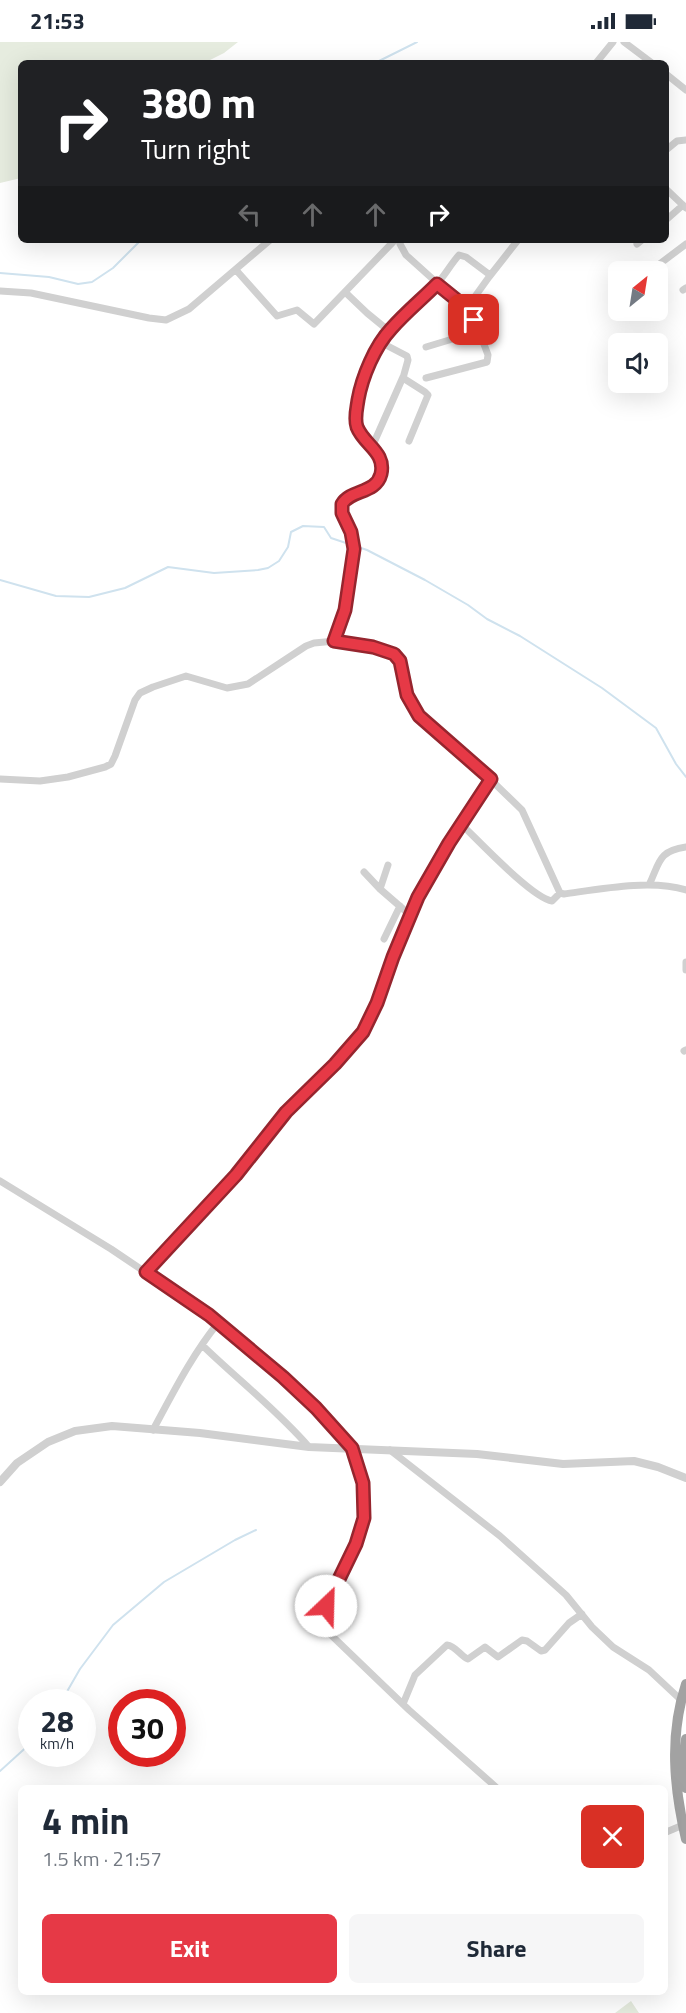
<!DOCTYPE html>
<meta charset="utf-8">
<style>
:root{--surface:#fff;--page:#f6f6f7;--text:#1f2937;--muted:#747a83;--accent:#e63946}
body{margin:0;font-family:"Titillium Web",sans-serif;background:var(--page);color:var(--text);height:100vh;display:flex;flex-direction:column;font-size:22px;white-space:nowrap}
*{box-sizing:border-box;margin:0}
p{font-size:20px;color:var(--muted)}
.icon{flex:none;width:33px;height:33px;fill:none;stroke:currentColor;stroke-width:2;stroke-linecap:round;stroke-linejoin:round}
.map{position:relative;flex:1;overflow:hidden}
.panel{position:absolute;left:18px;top:1743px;width:650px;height:210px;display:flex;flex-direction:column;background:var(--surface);border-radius:9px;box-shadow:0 6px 24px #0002}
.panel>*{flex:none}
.banner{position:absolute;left:18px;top:18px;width:651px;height:183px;border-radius:9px;box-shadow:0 6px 24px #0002;background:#202124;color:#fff;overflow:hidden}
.needle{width:39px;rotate:30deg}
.controls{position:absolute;left:608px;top:219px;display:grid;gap:12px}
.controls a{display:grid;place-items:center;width:60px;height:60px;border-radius:9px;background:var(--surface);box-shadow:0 6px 24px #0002;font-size:30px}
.speed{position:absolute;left:18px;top:1647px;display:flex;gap:12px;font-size:30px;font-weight:700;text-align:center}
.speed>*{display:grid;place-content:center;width:78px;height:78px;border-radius:50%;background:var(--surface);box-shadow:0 6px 24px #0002;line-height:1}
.speed small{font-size:15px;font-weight:400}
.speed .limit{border:9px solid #d22;background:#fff;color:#111}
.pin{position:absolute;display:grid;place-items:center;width:51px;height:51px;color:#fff;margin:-26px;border-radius:12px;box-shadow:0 3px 9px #0006}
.me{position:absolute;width:66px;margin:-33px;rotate:24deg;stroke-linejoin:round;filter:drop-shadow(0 0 4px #0008)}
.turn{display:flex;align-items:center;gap:21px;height:126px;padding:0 24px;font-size:27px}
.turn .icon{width:78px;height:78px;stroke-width:2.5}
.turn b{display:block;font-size:42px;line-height:51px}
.lanes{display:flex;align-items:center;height:57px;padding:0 24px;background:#0003;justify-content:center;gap:30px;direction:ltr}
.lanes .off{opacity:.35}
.round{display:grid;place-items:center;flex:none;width:63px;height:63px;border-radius:9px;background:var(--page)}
.summary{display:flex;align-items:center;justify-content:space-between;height:102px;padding:0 24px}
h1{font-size:36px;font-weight:700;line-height:45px}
.cta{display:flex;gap:12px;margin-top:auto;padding:12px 24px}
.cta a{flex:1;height:69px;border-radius:9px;background:var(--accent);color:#fff;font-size:24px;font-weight:700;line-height:69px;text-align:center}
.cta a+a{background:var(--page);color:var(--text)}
.status{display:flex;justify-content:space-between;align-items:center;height:42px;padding:0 30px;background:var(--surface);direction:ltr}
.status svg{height:16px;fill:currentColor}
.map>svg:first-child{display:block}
</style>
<div class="status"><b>21:53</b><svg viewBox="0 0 49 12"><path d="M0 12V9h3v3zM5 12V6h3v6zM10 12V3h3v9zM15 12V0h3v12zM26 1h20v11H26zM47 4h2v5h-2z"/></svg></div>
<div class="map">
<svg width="686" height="1971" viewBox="0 0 686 1971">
<rect width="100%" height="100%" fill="#fff"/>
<!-- green -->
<path fill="#e6ecdf" d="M0 0H238L224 11 204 21H21V136L0 141Z
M631 1959 639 1971H615Z"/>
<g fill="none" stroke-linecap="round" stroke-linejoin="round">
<!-- stream -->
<path stroke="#cfe2ee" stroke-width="2" d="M375 21 417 0
M0 231 49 235 78 242 92 240 113 226 141 198
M0 538 56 554 89 555 125 546 168 525 214 531 258 528 268 526 279 519 288 505 291 490 303 484 324 485 331 496 367 508 425 538 468 563 487 577 520 594 602 646 656 686 676 722 686 735
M61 1660 80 1627 113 1583 164 1540 235 1498 256 1488
M0 1729 32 1700"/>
<!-- minor -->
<path stroke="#d0d0d0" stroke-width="7" d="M624 0 652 21
M596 21 613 0
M666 32 686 48
M666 108 677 99 686 98
M666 147 686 166
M666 178 683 163
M400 202 406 213 466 267 479 289 488 313 487 320 426 336
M637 202 642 198
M236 228 277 274 297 268 314 282 393 200
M649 230 686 202
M683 248 686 246
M0 249 31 251 149 276 166 278 189 267 270 198
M345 250 367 271 389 289
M466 267 489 235 518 198
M382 301 407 314 408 318 403 336 425 350 428 353 409 399
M426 305 479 289
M372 405 403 335
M335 599 345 569 354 507 351 490 342 471V462C350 447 376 451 381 432 387 408 359 402 356 381 353 353 372 308 390 287 405 271 422 258 437 242 445 233 451 222 459 213L466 215 490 233
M0 737 40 739 68 735 105 725 111 722 115 714 135 658 140 651 153 645 186 634 227 646 248 642 306 604 314 601 335 599 373 605 394 612 400 619 407 653 419 673 460 708 522 768 560 851 564 852C600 847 651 837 686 848
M461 782C478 798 532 856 552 859L560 851
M364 830 380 847 410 873
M649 843C660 820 658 809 686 805
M380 847 388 823
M384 897 400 864
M686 920V928
M684 1009 686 1008
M0 1139 111 1207 209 1273 283 1335 316 1366 352 1406 363 1441 364 1476 356 1502 326 1565 325 1579 330 1592 409 1668 497 1746
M146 1230 236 1133 286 1070 335 1022 363 990 377 961 393 915 418 855 449 801 491 737
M202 1303C237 1337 276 1367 309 1405
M153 1388C173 1351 192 1313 218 1281
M390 1408 500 1494 566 1553 592 1585 613 1605 649 1628 681 1658
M403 1662 415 1633 447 1603C456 1604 460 1614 468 1617L485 1605 498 1615 522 1598 527 1599 541 1609 545 1608 569 1581 582 1572
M664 1791 683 1783"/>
<!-- tertiary -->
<path stroke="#d0d0d0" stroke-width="8" d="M0 1440 17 1421 48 1400 75 1389 112 1384 200 1391 309 1405 477 1412 563 1422 634 1419 658 1425 686 1436"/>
<!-- trunk -->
<path stroke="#a2a2a2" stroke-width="10" d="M686 1642C669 1693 674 1746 686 1797
M686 1697 684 1716 686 1746"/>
</g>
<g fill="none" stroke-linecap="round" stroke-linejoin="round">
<defs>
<path id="route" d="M326 1564 356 1502 364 1476 363 1441 352 1406 316 1366 283 1335 209 1273 146 1230 236 1133 286 1070 335 1022 363 990 377 961 393 915 418 855 449 801 491 737 419 674 407 653 400 619 394 612 373 605 334 599 345 568 354 507 351 490 342 471V462C351 447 376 452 381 432 386 410 364 403 357 385 354 376 357 366 358 358 362 335 375 304 391 287 405 271 422 257 437 242L463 263 474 278"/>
</defs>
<!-- route casing -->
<use href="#route" stroke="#96252e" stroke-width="15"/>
<!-- route -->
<use href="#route" stroke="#e63946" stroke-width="10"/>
</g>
</svg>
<div class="controls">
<a><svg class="needle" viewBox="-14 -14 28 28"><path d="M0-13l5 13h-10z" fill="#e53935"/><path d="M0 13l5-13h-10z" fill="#747a83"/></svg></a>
<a><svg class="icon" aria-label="sound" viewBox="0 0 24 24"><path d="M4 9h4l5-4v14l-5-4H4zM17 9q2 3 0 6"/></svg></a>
</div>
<div class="speed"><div>28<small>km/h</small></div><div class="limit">30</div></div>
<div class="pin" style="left:474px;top:278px;background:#d93025"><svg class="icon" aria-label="arrive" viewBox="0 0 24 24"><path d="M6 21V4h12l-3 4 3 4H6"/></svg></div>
<svg class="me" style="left:326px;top:1564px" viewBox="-20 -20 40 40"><circle r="19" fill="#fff"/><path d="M0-13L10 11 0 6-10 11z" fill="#e63946"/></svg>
<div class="banner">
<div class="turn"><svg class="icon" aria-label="right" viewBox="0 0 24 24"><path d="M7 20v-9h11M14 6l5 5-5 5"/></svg><div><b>380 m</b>Turn right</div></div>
<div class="lanes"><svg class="icon off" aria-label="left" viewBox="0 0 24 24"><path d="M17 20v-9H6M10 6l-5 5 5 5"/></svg><svg class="icon off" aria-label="ahead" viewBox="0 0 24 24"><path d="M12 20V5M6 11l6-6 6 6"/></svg><svg class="icon off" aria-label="ahead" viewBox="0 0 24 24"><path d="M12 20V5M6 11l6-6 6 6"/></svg><svg class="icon" aria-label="right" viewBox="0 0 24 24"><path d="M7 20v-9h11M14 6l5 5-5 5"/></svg></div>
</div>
<section class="panel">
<div class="summary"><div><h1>4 min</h1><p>1.5 km · 21:57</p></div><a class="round" style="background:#d93025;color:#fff"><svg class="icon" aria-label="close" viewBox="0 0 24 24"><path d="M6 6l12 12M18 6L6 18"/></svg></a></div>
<div class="cta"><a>Exit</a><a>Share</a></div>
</section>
</div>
